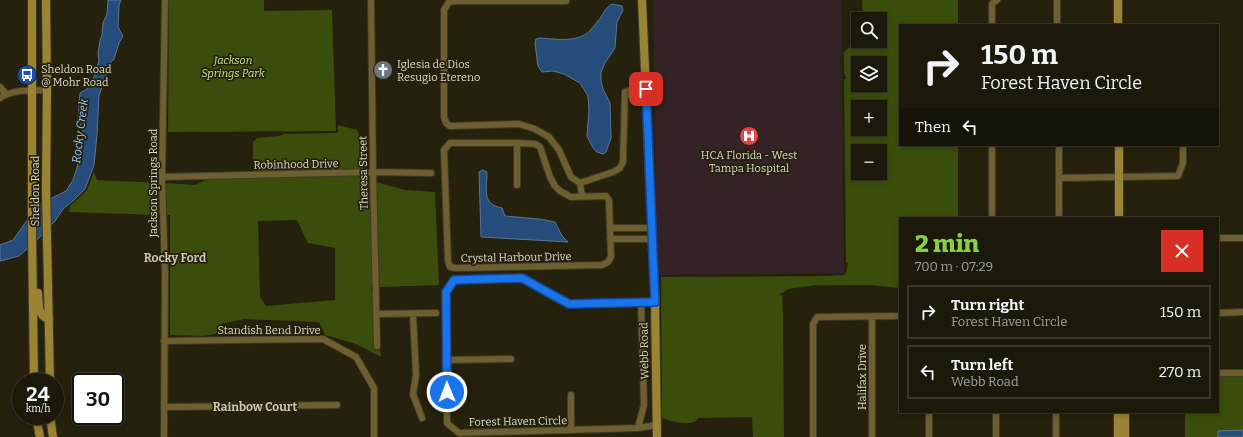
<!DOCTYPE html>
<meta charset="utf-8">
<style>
:root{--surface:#1c190a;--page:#292618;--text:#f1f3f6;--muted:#a0a09c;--line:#3a382b;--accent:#8ace48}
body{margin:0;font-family:Bitter,serif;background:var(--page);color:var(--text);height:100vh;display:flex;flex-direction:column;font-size:15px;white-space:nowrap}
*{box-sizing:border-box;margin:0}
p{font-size:13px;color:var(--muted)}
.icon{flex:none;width:22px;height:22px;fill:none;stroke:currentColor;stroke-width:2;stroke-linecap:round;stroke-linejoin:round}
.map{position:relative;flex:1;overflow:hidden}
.drawer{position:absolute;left:899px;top:217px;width:320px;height:196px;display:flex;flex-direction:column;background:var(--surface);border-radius:0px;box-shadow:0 2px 6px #0003,0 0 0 1px var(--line)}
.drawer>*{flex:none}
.hud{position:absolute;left:899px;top:24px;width:320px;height:122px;border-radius:0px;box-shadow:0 2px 6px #0003,0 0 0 1px var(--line);background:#1c190a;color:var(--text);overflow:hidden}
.fabs{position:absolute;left:851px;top:12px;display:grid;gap:8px}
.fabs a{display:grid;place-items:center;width:36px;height:36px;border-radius:0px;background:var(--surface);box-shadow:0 2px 6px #0003,0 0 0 1px var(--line);font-size:20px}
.speed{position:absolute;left:12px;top:373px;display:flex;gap:8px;font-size:20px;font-weight:700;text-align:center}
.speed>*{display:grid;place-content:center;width:52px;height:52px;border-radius:50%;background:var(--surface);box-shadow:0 2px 6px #0003,0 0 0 1px var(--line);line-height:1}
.speed small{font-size:10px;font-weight:400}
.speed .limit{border:2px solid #111;border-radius:6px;background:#fff;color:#111}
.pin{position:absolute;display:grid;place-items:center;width:34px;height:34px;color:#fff;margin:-17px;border-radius:8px;box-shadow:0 2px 6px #0006}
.me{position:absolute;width:44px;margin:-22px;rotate:359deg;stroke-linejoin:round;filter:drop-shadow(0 0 3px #0008)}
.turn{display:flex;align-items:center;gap:14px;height:84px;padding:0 16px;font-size:18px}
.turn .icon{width:52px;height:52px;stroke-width:2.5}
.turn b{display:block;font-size:28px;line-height:34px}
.then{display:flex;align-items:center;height:38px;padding:0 16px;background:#0003;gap:8px;font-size:15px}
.round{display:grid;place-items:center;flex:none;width:42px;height:42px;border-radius:0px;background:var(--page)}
.headline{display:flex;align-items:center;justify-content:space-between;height:68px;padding:0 16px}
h1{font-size:24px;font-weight:800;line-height:30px;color:var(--accent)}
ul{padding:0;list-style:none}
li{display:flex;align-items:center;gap:12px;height:54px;margin:0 8px 6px;padding:0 8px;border:2px solid var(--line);border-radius:0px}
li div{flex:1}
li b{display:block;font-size:15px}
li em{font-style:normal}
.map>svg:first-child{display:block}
</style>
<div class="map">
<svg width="1243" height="437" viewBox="0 0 1243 437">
<rect width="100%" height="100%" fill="#25210d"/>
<!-- medical -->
<path fill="#342227" d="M653 0H841L844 273 657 275Z"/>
<!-- green -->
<path fill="#3a4d0b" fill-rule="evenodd" d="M169 0H264V11L332 10 336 131 168 132Z
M862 0H958V25H900V145H958V218H900V288L871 285H816L788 289 779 295H782L783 315 784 437H753L752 417 698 418 695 422C684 425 673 422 662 418L661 277 828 276 844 275 846 273 848 264 846 262 844 79H846L844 72V52C857 39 863 41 880 41V19H863ZM858 63H880V85H858ZM858 107H880V129H858ZM858 151H880V173H858Z
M338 125 357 130 366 155V169L253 172V142L257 138 279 136 285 134 336 133 338 132Z
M94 172 97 180 160 183V215L69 212 70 206 87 190Z
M367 175V179L371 180 373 287H371L374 310 375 349H380L381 357 356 344 325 335 319 322 244 319 221 324 216 334 202 336 170 335V215H166L165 183 195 185 208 179ZM297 220 308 243 335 248V300L266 306 260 297 258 221Z
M376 182 405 190 435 192 439 285 379 287Z
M1218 376 1243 377V437H1185V412H1218Z"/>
<!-- water -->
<path fill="#264c7b" stroke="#5c7693" d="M108 0H121L119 5 118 27 123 36 119 43 114 59 106 67V78L99 95 97 135 94 165 85 189 74 200 63 209 55 221 38 239 19 256 0 261V245L13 240 38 205 66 191 73 180 77 168 83 129 78 119 80 93 87 89 93 80 99 61 98 53 100 41 102 35 103 23 107 14Z
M612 4 622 6 623 10 617 22 615 48 605 63 601 72V81L603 89 610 103 611 138 606 152 603 154 597 152 593 148 587 136 589 110 588 96 580 83 564 74 553 71 542 72 538 66 535 43 536 39 540 38C557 39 576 43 590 31 593 28 595 24 598 21 604 14 604 9 612 4Z
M483 170 487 172C487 189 481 204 502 208L505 216 539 219 555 222 562 236 568 242 481 237 479 172Z
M1243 430V437H1218V431Z"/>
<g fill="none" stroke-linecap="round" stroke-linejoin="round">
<defs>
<path id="street" d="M371 0 373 172 377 346
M1057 0V25
M566 1H455L449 2 444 10V117L446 123 450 126 519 124 535 129 549 137 559 150 571 177 580 183 582 196
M992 25V4L997 0
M0 87 6 94
M625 92 634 97 646 96
M625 92 633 89H646
M0 98C12 89 32 91 47 90
M1059 145V218
M162 177 373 172 431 173
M1059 178 1178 176 1183 163V145
M580 183 613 172 620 168 623 162 625 92
M517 185V143H450L444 150 448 261 450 267 456 268 602 265 608 262 611 257 609 200 606 196 571 197 560 191 555 186 550 177 540 147 535 144 517 143
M992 218V145
M610 228H651
M1218 238H1243
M610 239H652
M655 302 569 303 522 278 454 280 446 292 447 423 459 433 638 428 657 425
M1218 313 1243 312
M377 314 436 313
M413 314 416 375 413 394 422 418
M164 341 323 339 356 357 374 388V437
M447 360 511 359
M1218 373H1243
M571 395V430
M164 407 337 405
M996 412V437
M1056 412V437
M638 428 644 405 641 302
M164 437 165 274 162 177 165 0
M813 437V324L817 317 900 316
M872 437V317
M929 437V412"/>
<path id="secondary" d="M32 0V232L34 382
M46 0 47 90 46 189 50 382
M642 0 655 302 657 437
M1118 0V25
M1119 145V218
M38 293C39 304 37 316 49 319
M1118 412V437
M1125 412V437
M36 416 40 437
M50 416 53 437"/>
</defs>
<!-- street casing -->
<use href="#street" stroke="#3e3b28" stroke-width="8"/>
<!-- secondary casing -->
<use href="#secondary" stroke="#3e3b28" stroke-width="10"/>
<!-- street -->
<use href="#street" stroke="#6e5f31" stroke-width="6"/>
<!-- secondary -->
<use href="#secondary" stroke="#9a8333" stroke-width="8"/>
</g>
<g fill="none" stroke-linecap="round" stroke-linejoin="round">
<defs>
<path id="route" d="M447 392 446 292 454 280 522 278 569 304 655 302 646 89"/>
</defs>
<!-- route casing -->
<use href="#route" stroke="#114b97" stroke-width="10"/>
<!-- route -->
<use href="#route" stroke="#1a73e8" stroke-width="7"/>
</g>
<!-- icons -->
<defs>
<symbol id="church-disc" viewBox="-11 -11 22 22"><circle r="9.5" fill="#6b7280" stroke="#25210d"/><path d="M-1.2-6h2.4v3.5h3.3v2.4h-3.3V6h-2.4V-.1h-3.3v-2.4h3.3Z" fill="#fff"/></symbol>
<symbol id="bus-disc" viewBox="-11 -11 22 22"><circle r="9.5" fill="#1a4fb4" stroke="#25210d"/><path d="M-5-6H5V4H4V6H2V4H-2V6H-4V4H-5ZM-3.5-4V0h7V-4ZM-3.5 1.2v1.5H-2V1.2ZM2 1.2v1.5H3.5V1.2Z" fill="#fff"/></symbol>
<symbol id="hospital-disc" viewBox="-11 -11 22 22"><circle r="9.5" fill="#e0444e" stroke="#25210d"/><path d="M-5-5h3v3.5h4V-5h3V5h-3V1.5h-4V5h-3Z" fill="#fff"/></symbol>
</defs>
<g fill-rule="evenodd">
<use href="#church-disc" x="372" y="59" width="22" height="22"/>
<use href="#bus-disc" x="16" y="64" width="22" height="22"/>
<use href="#hospital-disc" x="738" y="125" width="22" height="22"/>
</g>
<g text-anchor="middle" stroke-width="3.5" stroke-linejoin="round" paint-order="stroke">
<!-- park labels -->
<g font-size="11" font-style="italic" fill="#c8e88e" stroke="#25210d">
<text x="233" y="64">Jackson<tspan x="233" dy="13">Springs Park</tspan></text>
</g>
<!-- poi labels -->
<g font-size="11" fill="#dbd8cc" stroke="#25210d" text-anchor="start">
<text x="397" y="68">Iglesia de Dios<tspan x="397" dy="13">Resugio Etereno</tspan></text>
<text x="41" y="73">Sheldon Road<tspan x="41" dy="13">@ Mohr Road</tspan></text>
<text x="749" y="159" text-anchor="middle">HCA Florida - West<tspan x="749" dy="13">Tampa Hospital</tspan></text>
</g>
<!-- street labels -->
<g font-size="11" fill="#dbd8cc" stroke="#25210d">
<text transform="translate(296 164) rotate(-1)" y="4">Robinhood Drive</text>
<text transform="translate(363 173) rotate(-91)" y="4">Theresa Street</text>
<text transform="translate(153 183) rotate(-90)" y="4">Jackson Springs Road</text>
<text transform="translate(35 191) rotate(-90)" y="4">Sheldon Road</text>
<text transform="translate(516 257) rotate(-1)" y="4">Crystal Harbour Drive</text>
<text x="269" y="334">Standish Bend Drive</text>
<text transform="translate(644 351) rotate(-91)" y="4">Webb Road</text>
<text transform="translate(862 377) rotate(-90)" y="4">Halifax Drive</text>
<text transform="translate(518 421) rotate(-1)" y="4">Forest Haven Circle</text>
</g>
<!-- water labels -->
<g font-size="12" font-style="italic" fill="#97c4ff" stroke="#25210d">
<text transform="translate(80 131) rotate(-83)" y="4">Rocky Creek</text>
</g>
<!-- neighbourhood labels -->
<g font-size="12" font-weight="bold" fill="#cdc7af" stroke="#25210d">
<text x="175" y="262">Rocky Ford</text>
<text x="255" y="411">Rainbow Court</text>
</g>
</g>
</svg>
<div class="fabs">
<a><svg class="icon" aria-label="search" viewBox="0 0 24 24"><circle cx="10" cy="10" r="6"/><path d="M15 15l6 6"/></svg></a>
<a><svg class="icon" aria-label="layers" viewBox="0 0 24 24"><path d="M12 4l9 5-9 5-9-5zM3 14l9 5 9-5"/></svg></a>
<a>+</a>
<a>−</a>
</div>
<div class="speed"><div>24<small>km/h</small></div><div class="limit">30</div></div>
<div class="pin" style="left:646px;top:89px;background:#d93025"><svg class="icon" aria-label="arrive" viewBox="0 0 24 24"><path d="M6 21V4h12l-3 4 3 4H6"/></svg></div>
<svg class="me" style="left:447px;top:392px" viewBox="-20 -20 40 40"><circle r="17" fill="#1a73e8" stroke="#fff" stroke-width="3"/><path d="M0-11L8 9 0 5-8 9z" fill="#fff"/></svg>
<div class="hud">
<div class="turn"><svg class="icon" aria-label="right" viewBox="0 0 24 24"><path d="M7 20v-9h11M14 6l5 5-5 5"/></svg><div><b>150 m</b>Forest Haven Circle</div></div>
<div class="then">Then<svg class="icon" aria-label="left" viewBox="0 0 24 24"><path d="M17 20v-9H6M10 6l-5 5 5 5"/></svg></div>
</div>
<section class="drawer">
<div class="headline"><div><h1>2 min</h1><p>700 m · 07:29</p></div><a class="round" style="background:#d93025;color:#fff"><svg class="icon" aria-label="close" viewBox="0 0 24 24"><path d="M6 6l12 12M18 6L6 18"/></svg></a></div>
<ul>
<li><svg class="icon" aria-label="right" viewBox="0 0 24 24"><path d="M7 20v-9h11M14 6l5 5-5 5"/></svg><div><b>Turn right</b><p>Forest Haven Circle</p></div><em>150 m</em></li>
<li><svg class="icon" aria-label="left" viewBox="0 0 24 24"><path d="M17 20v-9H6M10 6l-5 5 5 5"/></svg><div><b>Turn left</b><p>Webb Road</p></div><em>270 m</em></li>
</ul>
</section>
</div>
